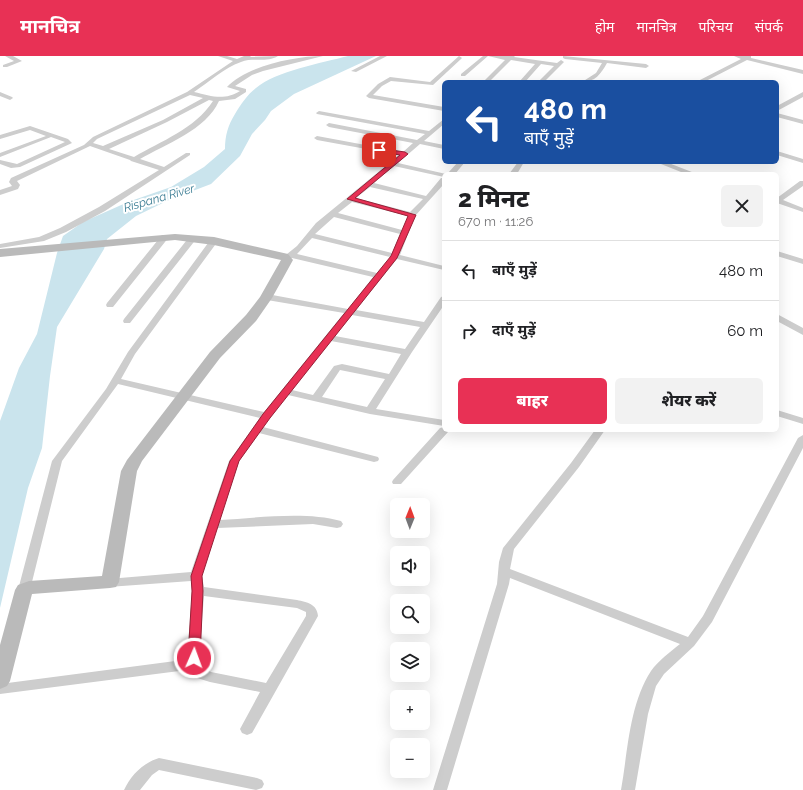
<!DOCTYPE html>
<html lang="hi">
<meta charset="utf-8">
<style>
:root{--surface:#fff;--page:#f2f2f2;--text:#202124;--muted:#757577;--line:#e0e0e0;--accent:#e83155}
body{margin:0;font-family:Raleway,"Noto Sans Devanagari",sans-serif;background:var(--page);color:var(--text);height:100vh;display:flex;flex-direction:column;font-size:15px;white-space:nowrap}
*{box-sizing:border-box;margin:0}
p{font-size:13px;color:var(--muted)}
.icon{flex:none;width:22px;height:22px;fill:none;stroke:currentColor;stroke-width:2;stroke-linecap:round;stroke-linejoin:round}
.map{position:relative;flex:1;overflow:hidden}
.drawer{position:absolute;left:442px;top:116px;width:337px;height:260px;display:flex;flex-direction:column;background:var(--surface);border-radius:6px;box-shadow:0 4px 16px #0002}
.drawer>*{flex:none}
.top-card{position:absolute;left:442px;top:24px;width:337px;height:84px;border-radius:6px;box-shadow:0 4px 16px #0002;background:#1a4fa0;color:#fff;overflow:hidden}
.needle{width:26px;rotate:1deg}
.fabs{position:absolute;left:390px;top:442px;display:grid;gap:8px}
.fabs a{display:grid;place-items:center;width:40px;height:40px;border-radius:6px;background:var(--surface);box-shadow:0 4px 16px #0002;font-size:20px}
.pin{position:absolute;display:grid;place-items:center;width:34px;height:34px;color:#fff;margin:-17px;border-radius:8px;box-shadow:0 2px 6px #0006}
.me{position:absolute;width:44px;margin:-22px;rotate:2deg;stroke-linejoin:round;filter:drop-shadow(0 0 3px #0008)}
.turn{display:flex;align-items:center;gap:14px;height:84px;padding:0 16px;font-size:18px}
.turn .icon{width:52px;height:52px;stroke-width:2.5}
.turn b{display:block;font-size:28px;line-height:34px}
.round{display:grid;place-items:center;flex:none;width:42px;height:42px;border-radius:6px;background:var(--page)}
.overview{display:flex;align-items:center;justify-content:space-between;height:68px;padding:0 16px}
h1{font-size:24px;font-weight:800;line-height:30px}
.action{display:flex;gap:8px;margin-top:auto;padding:8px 16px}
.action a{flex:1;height:46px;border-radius:6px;background:var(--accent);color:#fff;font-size:16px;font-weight:800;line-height:46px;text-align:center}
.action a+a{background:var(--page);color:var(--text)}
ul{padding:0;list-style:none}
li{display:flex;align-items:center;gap:12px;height:60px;padding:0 16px;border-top:1px solid var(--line)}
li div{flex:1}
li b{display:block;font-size:15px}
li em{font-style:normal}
header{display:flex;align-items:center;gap:24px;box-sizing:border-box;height:56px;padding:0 20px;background:var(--accent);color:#fff}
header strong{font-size:19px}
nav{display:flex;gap:22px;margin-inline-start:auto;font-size:14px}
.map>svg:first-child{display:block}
</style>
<header>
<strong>मानचित्र</strong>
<nav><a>होम</a><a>मानचित्र</a><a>परिचय</a><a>संपर्क</a></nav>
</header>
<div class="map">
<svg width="803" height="734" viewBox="0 0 803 734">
<rect width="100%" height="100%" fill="#fff"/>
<!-- water -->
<path fill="#cae4ed" d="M348 0H376L294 38 271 55 265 64 252 78 240 100 211 128 169 144 136 160 107 183 104 193 57 271 50 320 42 392 28 432 0 552V365L19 312 37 278 57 197 63 180 83 166 128 146 171 131 204 111 225 93C225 80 228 69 235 58 241 48 247 39 256 32 276 15 322 7 348 0Z"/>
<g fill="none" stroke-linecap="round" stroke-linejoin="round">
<!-- street -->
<path fill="#cdcdcd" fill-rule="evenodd" d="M5 0H13L22 5 7 11H3V9L14 5Z
M218 0H227L237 3 244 0H251L250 1 278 0C267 7 252 1 241 6 224 12 209 26 194 36 211 40 224 45 240 35L227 31C247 10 295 0 323 0L263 15 252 19 235 30 246 33V36L235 43 219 45C206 74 166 88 140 103L164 111 186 97H190V99L105 155 66 176 44 185 0 192V188L39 181 60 172 99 151 159 114 131 105 130 104 90 90 17 125 20 129 18 133 0 139V134L12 130 9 126 11 122 84 89 93 81 187 36 233 5ZM190 39 203 42 163 64 103 90 93 87 97 83ZM209 44 213 45C195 73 161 85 134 101L109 93 167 66Z
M380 0H387L356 16 351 15Z
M459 0 462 2 461 3 433 29 391 25 382 30 373 39 444 51V55L369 42 366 40 378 28 390 21 430 26Z
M483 0H515L514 1 557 7 561 4 564 6 544 26H538L554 10 541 8 525 26H519L535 8 511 4 489 26H483L505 4 488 0 465 20H461V18Z
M563 0 646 8 649 10 646 12 607 7C601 18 595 26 582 26L596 17 602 7 565 3 563 2Z
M734 0H751V2L803 14V18L747 4 704 26H696L741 3Z
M0 36 12 41 13 42 10 44 0 40Z
M803 36V41L777 55V50Z
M319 55 429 75 444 63V68L424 85 444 89V93L420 88 398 107 446 118H444V121L394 110 374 127 426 140 441 122H444V128L415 160 400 199 444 210V214L397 203 356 254 424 266 441 241 444 240V249L412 296 376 353 444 364V370L370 358 288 339 263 371 378 401 379 403 378 405 374 406 259 377 239 405 220 464C257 462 305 455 341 465L343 468 341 471 337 472 313 468 217 472 202 520 204 531 297 544C307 546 317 548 318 560L252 677 247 679 242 677 240 673 260 636 210 626 197 622 187 614 0 638V628L183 604 187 602 192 535 191 525 108 531 104 530 102 527 104 524 108 523 191 516 229 405 260 362 118 328 62 405 30 534 28 537 24 538 20 537 18 534 52 405 106 333 128 296 211 183H217L218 185 135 298 121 323 264 356 344 257 267 244 263 241 264 239 267 238 348 253 373 221 292 202 286 204 282 202 297 190 316 167 399 99 317 84 314 82 317 80 403 96 413 87 329 71 326 69 329 67 417 84 425 78 317 58 316 57ZM370 131 423 143 410 156 356 142ZM352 146 408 160 402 174 338 157ZM334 161 400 178 392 197 315 178ZM312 182 390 201 377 217 297 198ZM352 259 420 271 405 293 335 280ZM331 285 401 298 389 318 342 308 334 310 313 339 292 334ZM340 314 385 323 367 351 322 341ZM204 540 297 552 306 556V560L266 627 211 616 198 608 199 605Z
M777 57 803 64V68L777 61Z
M30 70 68 83 72 87 20 111 11 112 0 108V104L17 108 65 86 51 81 0 101V97L46 80 30 74 0 83V79Z
M777 95 803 103V107L777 99Z
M458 106H465L455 118H447Z
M518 106H524L517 118H509Z
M656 106H666L697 118H686Z
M800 125H803V130L783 144 803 152V156L777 147V142Z
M162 179H165L169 181 113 251H107L106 249 107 247Z
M190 180H196L197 182 130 267H124L123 265 124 263Z
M777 195 803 203V208L777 200Z
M777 258 803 272V279L777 265Z
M777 354 803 362V368L777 360Z
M444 371V374H449L448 376 401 428H393L392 426 393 424 440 372Z
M595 374H605L579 411 514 493 510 513 688 581 703 560 798 382 803 379V392L712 566 694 590 664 618 656 630 648 658 635 734H621C628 695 629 649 651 615 658 605 670 596 680 588L510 522 509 528 447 734H433L497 528 499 506 503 492 571 407Z
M159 702 257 722 262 724 264 728 262 732 256 734 159 714 152 719 140 734H124C131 719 143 707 159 702Z"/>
<!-- secondary -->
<path fill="#bababa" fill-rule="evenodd" d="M175 178 214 181 288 198 293 204 272 242 256 265 220 302 142 405 137 415 119 526 116 531 110 532 32 538 10 625 7 630 0 633V589L15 534 18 529 29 525 102 520 121 415 127 404 210 296 246 259 260 241 281 204 214 189 175 184 0 201V193Z"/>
</g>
<!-- route -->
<path fill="#e83155" stroke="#972037" d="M377 92 405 96 408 98 355 142 416 159 397 202 270 362 239 405 202 520 203 535 200 602 198 605 194 607 190 605 188 602 192 535 191 520 230 405 263 358 391 200 408 160 347 143 400 99 377 95Z"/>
<g text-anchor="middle" stroke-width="4" stroke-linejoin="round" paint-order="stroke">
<!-- far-water labels -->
<g font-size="12" font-style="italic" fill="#3c7d94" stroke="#fff">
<text transform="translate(159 142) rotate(-16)" y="4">Rispana River</text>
</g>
</g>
</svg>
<div class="fabs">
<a><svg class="needle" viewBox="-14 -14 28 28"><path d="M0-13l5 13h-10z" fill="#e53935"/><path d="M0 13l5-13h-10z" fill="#757577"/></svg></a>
<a><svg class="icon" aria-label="sound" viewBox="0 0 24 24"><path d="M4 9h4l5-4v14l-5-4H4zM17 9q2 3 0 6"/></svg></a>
<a><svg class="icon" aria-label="search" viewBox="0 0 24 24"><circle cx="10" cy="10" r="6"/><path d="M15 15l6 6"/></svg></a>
<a><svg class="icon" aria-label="layers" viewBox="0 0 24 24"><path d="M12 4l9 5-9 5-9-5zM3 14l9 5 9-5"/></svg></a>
<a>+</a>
<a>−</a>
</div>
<div class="pin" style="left:379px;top:94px;background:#d93025"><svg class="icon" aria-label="arrive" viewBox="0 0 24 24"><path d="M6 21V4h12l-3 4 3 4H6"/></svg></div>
<svg class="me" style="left:194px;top:602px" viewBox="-20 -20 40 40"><circle r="17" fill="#e83155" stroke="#fff" stroke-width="3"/><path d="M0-11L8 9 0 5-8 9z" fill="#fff"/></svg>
<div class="top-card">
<div class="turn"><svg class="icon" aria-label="left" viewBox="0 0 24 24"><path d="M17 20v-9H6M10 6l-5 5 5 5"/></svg><div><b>480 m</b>बाएँ मुड़ें</div></div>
</div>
<section class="drawer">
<div class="overview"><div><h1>2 मिनट</h1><p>670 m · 11:26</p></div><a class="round"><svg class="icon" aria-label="close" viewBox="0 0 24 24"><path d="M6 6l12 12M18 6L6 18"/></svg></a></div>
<ul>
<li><svg class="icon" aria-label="left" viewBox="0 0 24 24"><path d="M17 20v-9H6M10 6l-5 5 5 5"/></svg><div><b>बाएँ मुड़ें</b></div><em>480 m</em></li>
<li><svg class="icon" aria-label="right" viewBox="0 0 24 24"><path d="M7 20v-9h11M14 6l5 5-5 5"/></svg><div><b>दाएँ मुड़ें</b></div><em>60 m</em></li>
</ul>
<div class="action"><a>बाहर</a><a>शेयर करें</a></div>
</section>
</div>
